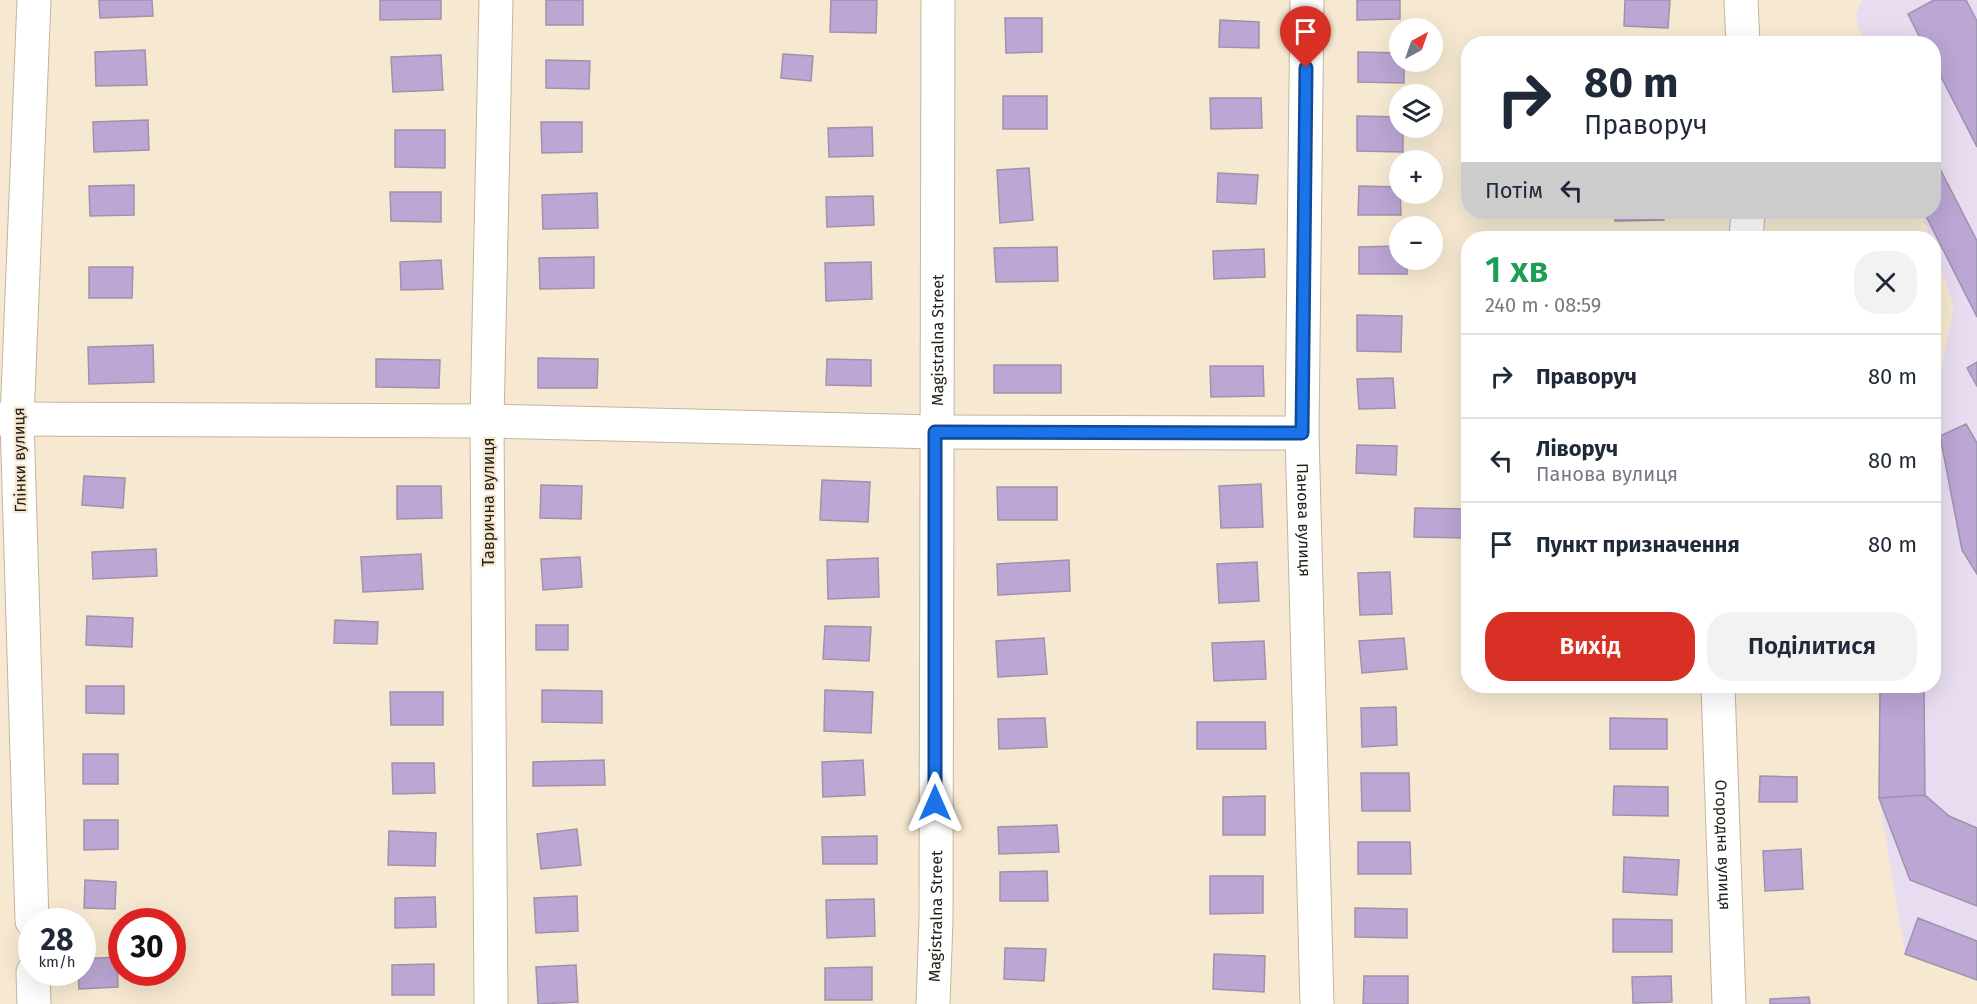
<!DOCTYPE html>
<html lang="uk">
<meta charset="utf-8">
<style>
:root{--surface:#fff;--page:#f2f2f3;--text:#1f2937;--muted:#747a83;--line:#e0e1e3;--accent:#d93025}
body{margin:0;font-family:"Fira Sans",sans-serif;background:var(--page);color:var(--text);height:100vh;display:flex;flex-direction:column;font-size:22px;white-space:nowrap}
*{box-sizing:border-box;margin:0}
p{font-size:20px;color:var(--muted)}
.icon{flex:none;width:33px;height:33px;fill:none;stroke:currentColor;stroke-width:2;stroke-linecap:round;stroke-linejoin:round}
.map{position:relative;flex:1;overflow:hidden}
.sheet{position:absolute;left:1461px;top:231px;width:480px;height:462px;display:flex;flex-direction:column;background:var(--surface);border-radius:24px;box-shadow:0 6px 24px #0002}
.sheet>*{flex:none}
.hud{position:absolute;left:1461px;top:36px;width:480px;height:183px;border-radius:24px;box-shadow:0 6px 24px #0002;background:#fff;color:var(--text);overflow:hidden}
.needle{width:39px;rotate:40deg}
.buttons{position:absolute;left:1389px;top:18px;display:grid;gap:12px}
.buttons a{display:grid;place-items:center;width:54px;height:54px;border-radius:50%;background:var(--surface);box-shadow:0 6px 24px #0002;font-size:30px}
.speed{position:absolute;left:18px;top:908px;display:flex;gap:12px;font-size:30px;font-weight:700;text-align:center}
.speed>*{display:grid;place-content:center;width:78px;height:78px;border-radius:50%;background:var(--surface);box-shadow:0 6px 24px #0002;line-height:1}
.speed small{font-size:15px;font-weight:400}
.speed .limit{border:9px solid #d22;background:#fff;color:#111}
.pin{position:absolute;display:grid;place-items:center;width:51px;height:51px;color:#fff;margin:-62px -26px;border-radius:50% 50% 50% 0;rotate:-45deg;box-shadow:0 0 6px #0007}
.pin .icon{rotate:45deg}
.me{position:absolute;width:66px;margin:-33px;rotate:0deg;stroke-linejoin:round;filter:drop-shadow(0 0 4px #0008)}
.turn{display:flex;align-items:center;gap:21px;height:126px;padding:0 24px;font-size:27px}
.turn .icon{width:78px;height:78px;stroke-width:2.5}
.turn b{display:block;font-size:42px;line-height:51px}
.then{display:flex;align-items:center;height:57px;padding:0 24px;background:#0003;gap:12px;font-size:22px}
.round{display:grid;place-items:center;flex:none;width:63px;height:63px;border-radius:24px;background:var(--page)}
.headline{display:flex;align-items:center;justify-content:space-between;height:102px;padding:0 24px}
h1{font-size:36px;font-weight:600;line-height:45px;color:#1e9e55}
.primary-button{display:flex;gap:12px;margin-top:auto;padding:12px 24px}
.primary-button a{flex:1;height:69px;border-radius:24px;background:var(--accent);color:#fff;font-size:24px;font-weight:600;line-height:69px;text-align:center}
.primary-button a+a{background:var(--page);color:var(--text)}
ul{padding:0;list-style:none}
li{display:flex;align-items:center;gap:18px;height:84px;padding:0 24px;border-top:2px solid var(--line)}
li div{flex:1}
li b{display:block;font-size:22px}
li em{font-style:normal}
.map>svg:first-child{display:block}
</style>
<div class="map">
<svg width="1977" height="1004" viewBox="0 0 1977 1004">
<rect width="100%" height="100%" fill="#f7e9d1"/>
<!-- industrial -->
<path fill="#e8dcf0" d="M1863 0H1977V980L1905 954 1879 798 1880 686H1934V404L1954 307 1934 247V238H1930L1921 212H1934V44L1864 43 1855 15Z"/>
<!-- building -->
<path fill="#bba6d4" stroke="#9d93aa" stroke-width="1.5" d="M99 0H152L153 16 100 18Z
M380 0H441V19L380 20Z
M546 0H583V25H546Z
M831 0H877L876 33 830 32Z
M1357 0H1400V19L1357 20Z
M1625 0H1670L1668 28 1624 26Z
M1934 0H1966L1977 21V147L1934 63V44H1923L1908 14Z
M1005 18H1042V52L1006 53Z
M1220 20 1259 22V48L1219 47Z
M145 50 147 85 96 86 95 52Z
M1358 52 1400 53V62H1404V83L1358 82Z
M783 54 813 56 811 81 781 78Z
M441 55 443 90 393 92 391 57Z
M546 60 590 61 589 89 546 88Z
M1003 96H1047V129H1003Z
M1210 98H1261L1262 128 1211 129Z
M1357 116 1400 117V128H1403V152L1357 151Z
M148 120 149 150 94 152 93 122Z
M541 122H582V152L542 153Z
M872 127 873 156 829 157 828 128Z
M395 130H445V168L395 167Z
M1934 157 1977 241V317L1924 212H1934Z
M1029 168 1033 220 1000 223 997 170Z
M1218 173 1258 175 1256 204 1217 202Z
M134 185V215L90 216 89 186Z
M1359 186 1400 187 1401 215H1358Z
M390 192H441V222L391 221Z
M597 193 598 228 543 229 542 195Z
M873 196 874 225 827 227 826 197Z
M1615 212H1664V220L1615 221Z
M1400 246V260H1407V274H1359V247Z
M1057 247 1058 281 996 282 994 248Z
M1264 249 1265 277 1214 279 1213 251Z
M594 257V288L540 289 539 258Z
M441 260 443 289 401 290 400 262Z
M871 262 872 299 826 301 825 263Z
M89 267H133L132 298H89Z
M1357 315 1402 316 1401 352 1357 351Z
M153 345 154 382 89 384 88 347Z
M538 358 598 359 597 388H538Z
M376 359 440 360 439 388 376 387Z
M827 359 871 360V386L826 385Z
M1977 362V386L1967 368Z
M994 365H1061V393H994Z
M1210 366H1263L1264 396 1211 397Z
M1393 378 1395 408 1359 409 1357 379Z
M1966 424 1977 443V574L1962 550 1940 436Z
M1357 445 1397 446 1396 475 1356 473Z
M84 476 125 478 123 508 82 505Z
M822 480 870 482 868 522 820 520Z
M1261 484 1263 527 1221 528 1219 486Z
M541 485 582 486 581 519 540 518Z
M397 486H441L442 518 397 519Z
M997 487H1057V520H998Z
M1415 508 1468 509V538L1414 537Z
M156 549 157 576 93 579 92 552Z
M421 554 423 589 363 592 361 557Z
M580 557 582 587 543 590 541 559Z
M878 558 879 597 828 599 827 560Z
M1069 560 1070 591 998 595 997 564Z
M1257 562 1259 601 1219 603 1217 564Z
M1390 572 1392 614 1360 615 1358 573Z
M87 616 133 618 132 647 86 645Z
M335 620 378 622 377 644 334 643Z
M536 625H568V650H536Z
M825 626 871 627 869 661 823 659Z
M1044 638 1047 674 998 677 996 641Z
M1404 638 1407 669 1362 673 1359 641Z
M1264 641 1266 679 1214 681 1212 643Z
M86 686H124V714L86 713Z
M1880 686H1924L1925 795 1879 798Z
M542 690 602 691V723L542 722Z
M825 690 873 692 871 733 824 731Z
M390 692H443V725H391Z
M1396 707 1397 745 1362 747 1361 708Z
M1045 718 1047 747 999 749 998 719Z
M1610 718 1667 719V749H1610Z
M1197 722H1265L1266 749H1197Z
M83 754H118V784H83Z
M604 760 605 785 533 786V762Z
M863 760 865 795 823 797 822 762Z
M392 763H434L435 793 393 794Z
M1361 773H1409L1410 811H1362Z
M1760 776 1797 777V802H1759Z
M1614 786 1668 787V816L1613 815Z
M1925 795 1949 816 1977 828V906L1910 880 1879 798Z
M1265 796V835H1223V797Z
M84 820H118V849L84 850Z
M1057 825 1059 852 999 854 998 827Z
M577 829 581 865 541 869 537 834Z
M389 831 436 833 435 866 388 865Z
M877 836V864H823L822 837Z
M1358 842H1410L1411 874H1358Z
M1801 849 1803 889 1765 891 1763 851Z
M1624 857 1679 860 1677 895 1623 892Z
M1047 871 1048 901H1000V872Z
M1210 876H1263V913L1210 914Z
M85 880 116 882 115 909 84 908Z
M577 896 578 931 536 933 534 898Z
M435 897 436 927 395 928V898Z
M874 899 875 936 827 938 826 900Z
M1355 908 1407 909V938L1355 937Z
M1918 918 1977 941V980L1905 954Z
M1613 919 1672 920V952H1613Z
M1005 948 1046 949 1044 981 1004 979Z
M1214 954 1265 956 1264 992 1213 989Z
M117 957 118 987 79 989 78 972H82V959Z
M434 964V995H392V965Z
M576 965 578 1002 538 1004 536 967Z
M872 967V1000H825V968Z
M1364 976H1408V1004H1363Z
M1671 976 1672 1002 1633 1003 1632 977Z
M1809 997 1810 1004H1770V999Z"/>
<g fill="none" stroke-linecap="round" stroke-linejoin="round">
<defs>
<g id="minor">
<path id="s1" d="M1307 0 1302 433 1317 1004"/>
<path d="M1741 0 1743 44"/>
<path d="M1746 238 1748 212"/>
<path d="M0 419 487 421 935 432 1302 433"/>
<path id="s2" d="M1718 686 1729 1004"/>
<path d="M32 921 17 419 34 0"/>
<path d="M33 972 34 1004"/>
<path d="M491 1004 487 421 496 0"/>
<path id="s3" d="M933 1004 936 920 938 0"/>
</g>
</defs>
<!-- minor casing -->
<use href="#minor" stroke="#c3b59e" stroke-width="35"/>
<!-- minor -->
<use href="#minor" stroke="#fff" stroke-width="33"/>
</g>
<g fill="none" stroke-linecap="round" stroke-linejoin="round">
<defs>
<path id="route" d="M935 803V432L1302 433 1306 68"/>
</defs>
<!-- route casing -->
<use href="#route" stroke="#114b97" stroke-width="15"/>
<!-- route -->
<use href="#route" stroke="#1a73e8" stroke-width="10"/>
</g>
<g text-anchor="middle" stroke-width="4.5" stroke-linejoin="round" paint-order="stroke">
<!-- street labels -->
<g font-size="16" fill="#262118" stroke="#f7e9d1">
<text dy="6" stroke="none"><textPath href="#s3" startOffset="664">Magistralna Street</textPath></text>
<text transform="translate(19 460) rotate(-91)" y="6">Глінки вулиця</text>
<text transform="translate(488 502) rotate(-90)" y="6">Таврична вулиця</text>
<text dy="6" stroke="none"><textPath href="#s1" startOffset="520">Панова вулиця</textPath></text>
<text dy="6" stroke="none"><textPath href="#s2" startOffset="159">Огородна вулиця</textPath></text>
<text dy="6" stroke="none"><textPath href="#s3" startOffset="88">Magistralna Street</textPath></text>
</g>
</g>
</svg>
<div class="buttons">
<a><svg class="needle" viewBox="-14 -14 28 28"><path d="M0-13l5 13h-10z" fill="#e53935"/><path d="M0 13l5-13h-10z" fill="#747a83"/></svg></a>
<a><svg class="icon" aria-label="layers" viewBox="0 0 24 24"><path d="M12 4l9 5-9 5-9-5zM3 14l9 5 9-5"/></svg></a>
<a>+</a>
<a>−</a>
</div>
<div class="speed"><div>28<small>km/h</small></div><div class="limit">30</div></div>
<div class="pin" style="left:1306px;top:68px;background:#d93025"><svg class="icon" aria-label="arrive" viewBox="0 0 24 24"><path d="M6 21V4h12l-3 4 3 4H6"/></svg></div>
<svg class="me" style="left:935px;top:803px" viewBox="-20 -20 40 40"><path d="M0-17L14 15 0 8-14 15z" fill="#1a73e8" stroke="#fff" stroke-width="4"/></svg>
<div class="hud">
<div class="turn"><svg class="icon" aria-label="right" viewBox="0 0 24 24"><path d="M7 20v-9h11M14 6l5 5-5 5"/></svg><div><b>80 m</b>Праворуч</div></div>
<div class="then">Потім<svg class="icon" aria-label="left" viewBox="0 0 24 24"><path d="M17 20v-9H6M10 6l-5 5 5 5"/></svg></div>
</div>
<section class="sheet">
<div class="headline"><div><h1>1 хв</h1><p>240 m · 08:59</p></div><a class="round"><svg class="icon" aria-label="close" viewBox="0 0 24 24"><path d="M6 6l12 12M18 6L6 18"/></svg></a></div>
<ul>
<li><svg class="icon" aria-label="right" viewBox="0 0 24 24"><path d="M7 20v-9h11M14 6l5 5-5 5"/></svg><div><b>Праворуч</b></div><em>80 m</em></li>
<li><svg class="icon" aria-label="left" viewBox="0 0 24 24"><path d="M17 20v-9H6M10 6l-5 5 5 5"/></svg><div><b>Ліворуч</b><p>Панова вулиця</p></div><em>80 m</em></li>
<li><svg class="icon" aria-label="arrive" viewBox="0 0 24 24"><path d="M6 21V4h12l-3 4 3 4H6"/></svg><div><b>Пункт призначення</b></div><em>80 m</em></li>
</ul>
<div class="primary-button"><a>Вихід</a><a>Поділитися</a></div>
</section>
</div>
